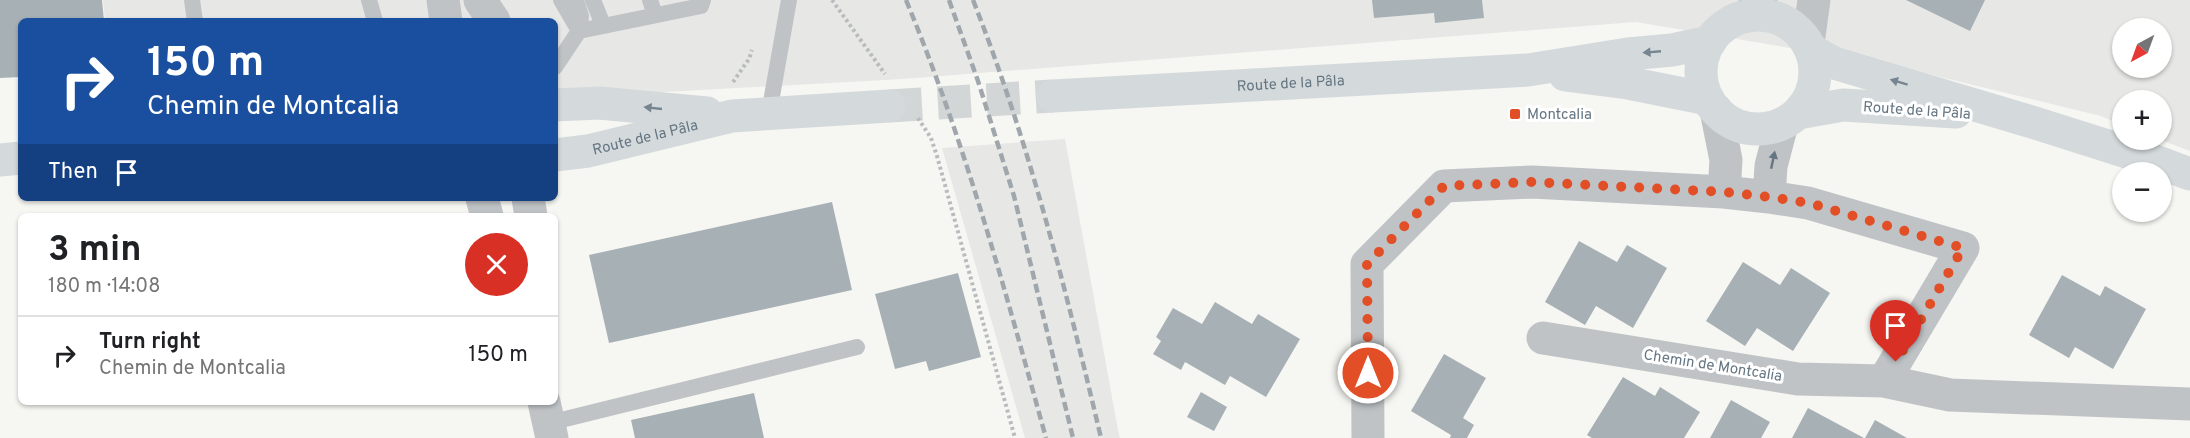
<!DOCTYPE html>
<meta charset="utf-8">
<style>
:root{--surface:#fff;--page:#f2f2f2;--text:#202124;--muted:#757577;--line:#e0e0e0}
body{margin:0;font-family:Overpass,sans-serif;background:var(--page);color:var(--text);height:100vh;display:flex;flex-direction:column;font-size:22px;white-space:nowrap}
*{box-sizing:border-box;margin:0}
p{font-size:20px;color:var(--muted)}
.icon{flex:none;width:33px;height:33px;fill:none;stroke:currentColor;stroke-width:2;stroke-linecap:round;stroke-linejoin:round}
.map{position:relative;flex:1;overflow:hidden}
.details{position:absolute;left:18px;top:213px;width:540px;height:192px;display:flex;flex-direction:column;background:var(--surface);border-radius:9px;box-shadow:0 2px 4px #0004}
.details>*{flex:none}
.guide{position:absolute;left:18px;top:18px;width:540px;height:183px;border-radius:9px;box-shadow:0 2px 4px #0004;background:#1a4fa0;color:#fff;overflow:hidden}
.needle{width:39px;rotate:221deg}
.tools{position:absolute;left:2112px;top:18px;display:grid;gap:12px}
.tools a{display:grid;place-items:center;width:60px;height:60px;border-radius:50%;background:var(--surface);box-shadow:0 2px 4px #0004;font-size:30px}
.pin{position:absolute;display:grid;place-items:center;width:51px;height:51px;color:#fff;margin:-62px -26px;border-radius:50% 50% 50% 0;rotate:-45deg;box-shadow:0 0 6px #0007}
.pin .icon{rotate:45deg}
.me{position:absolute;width:66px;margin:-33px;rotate:0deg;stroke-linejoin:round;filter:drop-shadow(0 0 4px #0008)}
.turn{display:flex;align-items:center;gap:21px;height:126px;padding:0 30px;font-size:27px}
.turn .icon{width:78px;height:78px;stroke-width:2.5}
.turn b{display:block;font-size:42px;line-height:51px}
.then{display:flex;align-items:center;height:57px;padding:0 30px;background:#0003;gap:12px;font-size:22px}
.round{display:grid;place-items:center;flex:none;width:63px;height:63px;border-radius:32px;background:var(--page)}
.summary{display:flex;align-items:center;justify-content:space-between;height:102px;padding:0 30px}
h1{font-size:36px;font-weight:700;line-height:45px}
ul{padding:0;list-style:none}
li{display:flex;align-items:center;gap:18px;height:78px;padding:0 30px;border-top:2px solid var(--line)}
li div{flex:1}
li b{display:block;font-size:22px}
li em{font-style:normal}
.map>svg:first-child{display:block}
</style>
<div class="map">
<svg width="2190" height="438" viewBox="0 0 2190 438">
<rect width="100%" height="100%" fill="#f6f6f2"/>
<!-- built -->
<path fill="#e7e8e6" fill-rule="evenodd" d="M103 0H2190V151L2161 140 2162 100H2122V125L2101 116 1891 65 1636 22 903 79 555 98V21H105ZM2122 28H2162V68H2122Z
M1065 139 1118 430 1120 438H1025L942 148Z"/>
<!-- building -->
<path fill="#a7b0b5" d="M0 0H102L104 21H21V77L0 78Z
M1372 0H1482L1484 18 1435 23 1434 13 1374 18Z
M1906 0H1985L1970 31Z
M832 202 852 290 609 343 589 255Z
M1579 241 1617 262 1627 245 1667 268 1633 328 1596 306 1585 325 1545 302Z
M1743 262 1780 285 1791 268 1830 293 1793 351 1757 328 1745 346 1706 321Z
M958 273 981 357 929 371 926 361 895 369 875 294Z
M2062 275 2100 296 2105 286 2146 309 2113 369 2075 347 2069 358 2029 335Z
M1215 302 1252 324 1258 314 1300 339 1266 397 1230 376 1225 385 1185 362 1181 370 1153 354 1161 341 1156 337 1173 308 1202 324Z
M1444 354 1486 378 1463 418 1474 425 1467 438H1450L1451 435 1411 411Z
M1623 377 1655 396 1660 387 1700 412 1684 438H1592L1587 435Z
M1201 392 1227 407 1214 431 1187 417Z
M754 393 764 438H635L631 420Z
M1731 400 1770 422 1761 438H1710Z
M1808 408 1864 438H1792Z
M1875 420 1907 438H1865Z"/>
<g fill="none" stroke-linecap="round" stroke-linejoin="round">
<!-- secondary-tunnel -->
<path stroke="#d2d6d6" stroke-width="33" stroke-dasharray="33 16" stroke-linecap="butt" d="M889 106 1053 96"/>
<!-- path -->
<path stroke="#b9bcbe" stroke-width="4" stroke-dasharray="3 3" stroke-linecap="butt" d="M832 0 885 74
M733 82 749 59 752 50
M918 118 931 138 937 156 1015 438"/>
<!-- lane -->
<path stroke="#bfc3c6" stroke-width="16" d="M192 0 195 21
M369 0 375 21
M576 0 581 16 579 31 701 6 703 0
M593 0 603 25
M650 0 655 15
M555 67 579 31 561 0
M769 113 789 0
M549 423 857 347"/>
<!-- street -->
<path stroke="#bfc3c6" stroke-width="33" d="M443 0 446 21
M480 0 494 21
M1747 16 1761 0
M1808 43 1814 0
M1716 110 1726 160 1724 192
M1769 197 1771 166 1782 124
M482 198 487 216
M528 198 531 216
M1543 338 1798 379 1884 381 1950 395 2190 404
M544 402 552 438
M1368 438 1367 264 1444 186 1532 182 1724 192 1769 197 1808 203 1963 248 1884 381"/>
<!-- secondary -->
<g stroke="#d4d9dc" stroke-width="33">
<circle cx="1758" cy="72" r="57"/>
<path d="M1811 50 1834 63 2035 123 2155 161 2190 174"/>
<path d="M1565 75 1628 83 1708 99"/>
<path id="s1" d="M1053 96 1528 70 1628 54 1672 50 1710 42"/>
<path d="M555 105 599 103 707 113"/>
<path d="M1798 113 1843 105 1956 112"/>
<path id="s2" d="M555 155 588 151 732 116 889 106"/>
<path d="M0 160 21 158"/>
</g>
<!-- rail -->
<path stroke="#a0a7ac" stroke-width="4.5" stroke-dasharray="9 4.5" stroke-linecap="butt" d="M906 0C965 142 1005 290 1046 438
M949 0 978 81 1014 196 1073 438
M973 0C1029 142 1066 290 1101 438"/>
</g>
<!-- one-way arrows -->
<defs><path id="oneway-solid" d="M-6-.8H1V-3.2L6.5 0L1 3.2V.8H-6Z" transform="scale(1.5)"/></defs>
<g fill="#768590">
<use href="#oneway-solid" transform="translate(1652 52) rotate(175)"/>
<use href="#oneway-solid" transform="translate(1899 82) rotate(-163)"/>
<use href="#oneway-solid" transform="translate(653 108) rotate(-174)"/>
</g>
<use fill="#657683" href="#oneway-solid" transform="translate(1773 160) rotate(-78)"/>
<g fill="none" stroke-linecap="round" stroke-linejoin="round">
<!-- route -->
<path stroke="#e24f27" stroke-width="10" stroke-dasharray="0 18" d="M1368 373 1367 264 1444 186 1532 182 1724 192 1770 197 1809 203 1963 248 1896 362"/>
</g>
<!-- markers -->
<rect fill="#e24f27" stroke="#fff" stroke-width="2" x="1509" y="108" width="12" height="12" rx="3"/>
<g text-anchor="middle" stroke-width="6" stroke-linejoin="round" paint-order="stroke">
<!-- street labels -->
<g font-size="15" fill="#657683" stroke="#fff">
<text dy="5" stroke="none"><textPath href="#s1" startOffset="238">Route de la Pâla</textPath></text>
<text transform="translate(1917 110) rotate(4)" y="5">Route de la Pâla</text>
<text dy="5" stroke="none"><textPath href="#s2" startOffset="92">Route de la Pâla</textPath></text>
<text transform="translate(1713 365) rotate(9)" y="5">Chemin de Montcalia</text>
</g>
<!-- poi labels -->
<g font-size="15" fill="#657683" stroke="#fff" text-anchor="start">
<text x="1527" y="119">Montcalia</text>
</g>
</g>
</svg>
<div class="tools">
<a><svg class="needle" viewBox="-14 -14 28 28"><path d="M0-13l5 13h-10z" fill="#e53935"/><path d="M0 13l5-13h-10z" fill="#757577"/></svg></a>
<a>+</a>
<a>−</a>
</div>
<div class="pin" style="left:1896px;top:362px;background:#d93025"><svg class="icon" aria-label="arrive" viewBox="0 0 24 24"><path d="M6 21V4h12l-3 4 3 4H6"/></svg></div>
<svg class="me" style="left:1368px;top:373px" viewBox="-20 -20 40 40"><circle r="17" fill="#e24f27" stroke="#fff" stroke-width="3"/><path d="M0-11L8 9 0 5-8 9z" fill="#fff"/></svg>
<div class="guide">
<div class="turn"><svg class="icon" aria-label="right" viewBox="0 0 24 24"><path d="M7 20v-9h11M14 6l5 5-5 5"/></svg><div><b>150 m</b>Chemin de Montcalia</div></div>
<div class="then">Then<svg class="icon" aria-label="arrive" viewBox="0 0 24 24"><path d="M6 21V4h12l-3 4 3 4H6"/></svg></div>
</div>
<section class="details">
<div class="summary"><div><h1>3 min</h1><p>180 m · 14:08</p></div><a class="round" style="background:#d93025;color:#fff"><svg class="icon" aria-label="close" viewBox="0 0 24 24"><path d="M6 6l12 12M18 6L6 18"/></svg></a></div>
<ul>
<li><svg class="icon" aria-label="right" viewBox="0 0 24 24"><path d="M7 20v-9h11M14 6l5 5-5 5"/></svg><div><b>Turn right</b><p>Chemin de Montcalia</p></div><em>150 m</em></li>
</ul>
</section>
</div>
